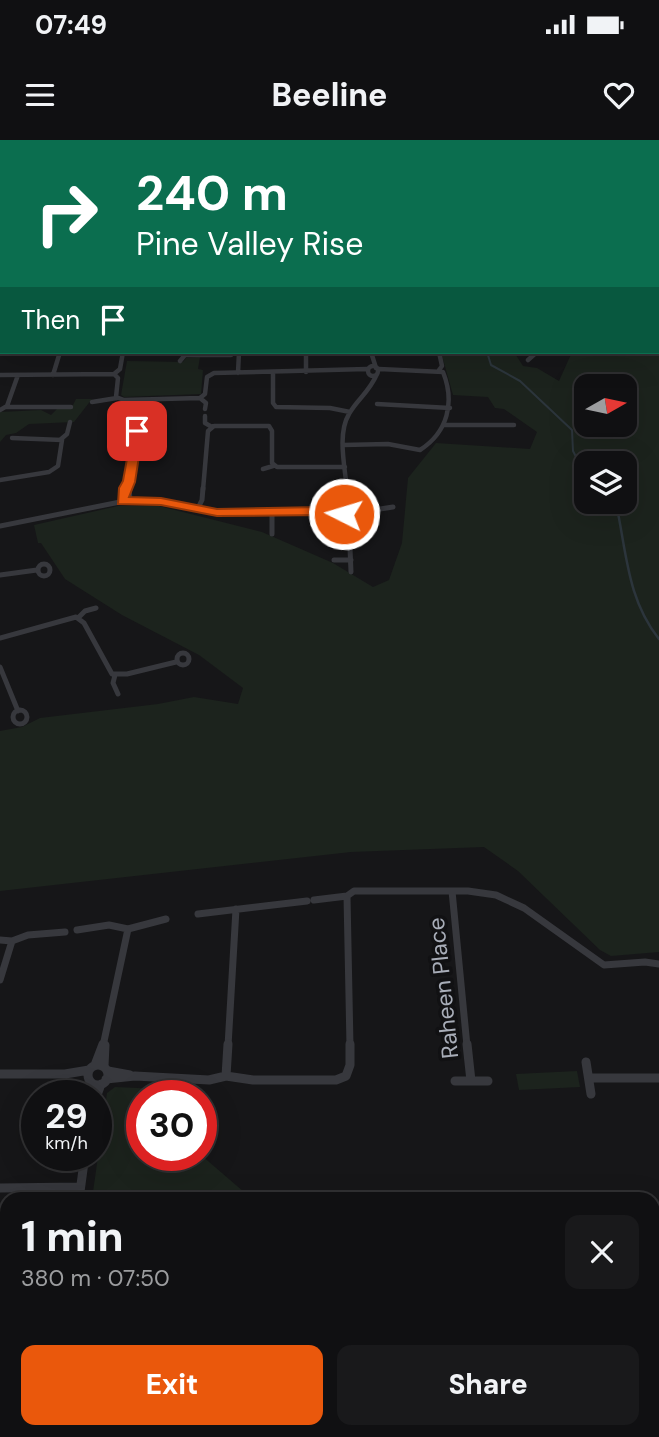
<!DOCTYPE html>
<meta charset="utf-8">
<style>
:root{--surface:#101012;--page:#19191b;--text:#f1f3f6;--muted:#9c9d9f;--line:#303032;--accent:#ea580c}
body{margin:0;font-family:"DM Sans",sans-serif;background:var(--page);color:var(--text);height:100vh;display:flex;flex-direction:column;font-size:26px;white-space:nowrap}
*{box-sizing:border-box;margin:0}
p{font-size:23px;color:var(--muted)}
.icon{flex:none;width:38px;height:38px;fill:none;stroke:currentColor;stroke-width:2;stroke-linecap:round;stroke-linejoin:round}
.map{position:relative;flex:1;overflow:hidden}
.details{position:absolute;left:0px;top:1052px;width:660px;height:247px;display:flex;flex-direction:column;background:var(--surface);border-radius:21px 21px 0 0;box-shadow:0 7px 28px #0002,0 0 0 2px var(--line)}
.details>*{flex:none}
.guide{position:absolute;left:0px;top:0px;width:660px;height:214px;box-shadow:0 7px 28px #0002,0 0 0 2px var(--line);background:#0b6e4f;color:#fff;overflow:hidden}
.needle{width:46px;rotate:81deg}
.fabs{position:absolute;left:574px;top:234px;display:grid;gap:14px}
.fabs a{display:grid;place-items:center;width:63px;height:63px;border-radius:14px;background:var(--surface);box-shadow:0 7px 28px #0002,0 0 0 2px var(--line);font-size:35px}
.speed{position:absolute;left:21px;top:940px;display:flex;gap:14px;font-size:35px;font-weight:700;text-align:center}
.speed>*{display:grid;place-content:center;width:91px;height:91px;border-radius:50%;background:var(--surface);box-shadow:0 7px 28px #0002,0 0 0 2px var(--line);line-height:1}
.speed small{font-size:18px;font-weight:400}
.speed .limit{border:10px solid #d22;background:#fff;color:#111}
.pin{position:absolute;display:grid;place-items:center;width:60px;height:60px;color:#fff;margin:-30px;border-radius:14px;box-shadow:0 4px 10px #0006}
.me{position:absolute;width:77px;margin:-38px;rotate:275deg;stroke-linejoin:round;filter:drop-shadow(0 0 5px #0008)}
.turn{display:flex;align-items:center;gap:24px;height:147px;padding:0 21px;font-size:32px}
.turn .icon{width:91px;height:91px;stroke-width:2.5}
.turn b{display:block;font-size:49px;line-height:60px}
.then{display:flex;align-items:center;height:66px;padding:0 21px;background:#0003;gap:14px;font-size:26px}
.round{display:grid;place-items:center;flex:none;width:74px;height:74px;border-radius:14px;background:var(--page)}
.head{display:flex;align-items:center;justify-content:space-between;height:119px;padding:0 21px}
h1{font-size:42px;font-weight:800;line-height:52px}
.cta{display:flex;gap:14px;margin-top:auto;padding:14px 21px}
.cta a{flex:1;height:80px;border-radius:14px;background:var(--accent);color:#fff;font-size:28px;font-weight:800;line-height:80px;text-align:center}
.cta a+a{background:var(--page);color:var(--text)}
.status{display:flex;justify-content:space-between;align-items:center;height:49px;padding:0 35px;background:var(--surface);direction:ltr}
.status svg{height:19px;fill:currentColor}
header{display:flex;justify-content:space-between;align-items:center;height:91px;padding:0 21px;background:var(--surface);font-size:32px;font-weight:800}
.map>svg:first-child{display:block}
</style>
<div class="status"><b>07:49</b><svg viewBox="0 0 49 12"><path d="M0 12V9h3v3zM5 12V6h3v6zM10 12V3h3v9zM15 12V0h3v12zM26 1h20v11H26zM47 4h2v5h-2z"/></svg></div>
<header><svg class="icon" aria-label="menu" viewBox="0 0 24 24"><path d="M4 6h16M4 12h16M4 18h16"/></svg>Beeline<svg class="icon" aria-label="heart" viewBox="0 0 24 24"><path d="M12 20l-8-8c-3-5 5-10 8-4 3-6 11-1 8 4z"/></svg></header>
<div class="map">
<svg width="659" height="1297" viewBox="0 0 659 1297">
<rect width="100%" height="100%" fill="#161618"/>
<!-- green -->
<path fill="#1c231d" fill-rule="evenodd" d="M659 137V812L611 816 600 810 518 731 484 707 351 712 0 751V591L22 587 40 578 158 564 194 557 238 564 243 548 199 515 122 475 65 439 41 403H38L34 385 118 366H159L262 392 333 423 373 447 389 440 402 403 408 338 436 303 530 309 537 292 504 269 495 268 488 257 453 255 441 212H514L523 226 537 228 559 241 572 212H658ZM586 247H625V285H586ZM586 324H625V362H586Z
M200 217 198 229 203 230 201 254 124 257 121 255 127 221 183 222 186 218Z
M76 259H92L74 282 29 284 16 293 6 295 0 302V272L41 270 51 275 57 269H71Z
M577 931 580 947 519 950 516 934Z
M115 947 205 951 201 1001V956H142V1015H201L244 1052 240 1059H92L107 953Z"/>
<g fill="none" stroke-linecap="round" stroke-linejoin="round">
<!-- stream-far1 -->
<path stroke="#2c353c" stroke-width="2" d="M487 212 491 225 520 241 572 290 573 311 586 336"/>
<!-- stream -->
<path stroke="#2c353c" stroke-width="2.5" d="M613 362 618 373C627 419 629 461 659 499"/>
<!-- minor-far4 -->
<path stroke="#37383d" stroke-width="3.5" d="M0 0H11
M12 0 20 2"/>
<!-- minor-far3 -->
<path stroke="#37383d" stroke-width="4.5" d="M0 200 2 196
M306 212V232
M371 212 376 228
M439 212 442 226 439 230
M528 220 537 212
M180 221 185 215H231
M368 231a5 5 0 1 1 10 0a5 5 0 1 1-10 0Z
M273 232V263L276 267 330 268 350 272
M238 233 239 212
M114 234 120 229 123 212
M0 235 114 234 118 238 116 257 124 260 200 258 205 254 207 237 214 233 367 229
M53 235 60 212
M200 258 206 263 205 269
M92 262 117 258
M377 264 450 268
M6 267H71
M0 270 7 266 18 235
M205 276V283L212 287
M444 285H514
M60 300 67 294 70 282
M343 305 388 304 420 310C448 292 455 262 443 232L379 229
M263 329 273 326
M0 340 49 332 58 326 62 300 12 298
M129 342V350
M125 350 129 342 142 260
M203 350 208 291 214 286H269L272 291V323L277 327H345
M347 350C345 327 337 294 349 274 358 258 368 254 377 234"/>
<!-- minor-far2 -->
<path stroke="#37383d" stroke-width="5" d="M129 348 130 360
M347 348 352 367
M122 361 125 348
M342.5 371a5.5 5.5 0 1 1 11 0a5.5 5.5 0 1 1-11 0Z
M197 370 202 360 203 348
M272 372V394
M354 373 393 367
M0 386 130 360 161 361 217 373 342 369
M334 420H351
M38 430a6 6 0 1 1 12 0a6 6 0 1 1-12 0Z
M351 432 349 385 352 374
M0 435 37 430
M78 478 85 471 96 468
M0 498 76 477 84 483 112 534H127L176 522
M177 519a6 6 0 1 1 12 0a6 6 0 1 1-12 0Z
M0 527 18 571
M115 535 113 543 118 554
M13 577a7 7 0 1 1 14 0a7 7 0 1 1-14 0Z"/>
<!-- minor-far1 -->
<path stroke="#37383d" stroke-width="7" d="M452 751 467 906
M347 756 350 906
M314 760 347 756 354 751H468L496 755 524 768 604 825 645 822 659 824
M198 774 307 761
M77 790 109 785 128 789 166 779
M0 800 12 801 28 795 65 792
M0 840 12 801
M103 906 128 789
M228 906 236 769"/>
<!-- minor -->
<path stroke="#37383d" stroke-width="9" d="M467 904 471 941
M586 922 591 954
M88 935a10 10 0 1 1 20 0a10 10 0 1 1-20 0Z
M95 925 103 904
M104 926 105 905
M108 931 130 935
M0 934H65L89 930
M226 936 228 904
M589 938H659
M106 939 135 936 209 940 226 936 253 940H336L346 936 350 925V904
M455 941H488
M91 943V956
M96 958 101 944
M0 1048 80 1047
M79 1059 85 1015
M653 1069H659
M0 1208H7
M44 1292V1297
M326 1292V1297"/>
<!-- secondary -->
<path fill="#45474d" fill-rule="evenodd" d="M658 67H659V69H658Z
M0 147H2V151H0Z"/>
</g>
<!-- route -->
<path fill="#ea580c" stroke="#983908" stroke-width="2" d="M137 287 143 291 135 342 129 357 161 358 217 369 322 367 344 371 351 374 344 378 322 375 217 376 161 365 118 364 119 348 123 341 132 291Z"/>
<g text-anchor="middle" stroke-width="7" stroke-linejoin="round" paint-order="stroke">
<!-- street labels -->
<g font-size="23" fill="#a8adb8" stroke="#111113">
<text transform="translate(443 848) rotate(-96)" y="8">Raheen Place</text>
</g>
</g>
</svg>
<div class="fabs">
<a><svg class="needle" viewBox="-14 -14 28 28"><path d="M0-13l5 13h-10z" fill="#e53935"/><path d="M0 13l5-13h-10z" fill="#9c9d9f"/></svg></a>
<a><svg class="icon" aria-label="layers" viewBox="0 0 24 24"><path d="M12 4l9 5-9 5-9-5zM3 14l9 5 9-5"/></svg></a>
</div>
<div class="speed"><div>29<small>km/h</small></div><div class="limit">30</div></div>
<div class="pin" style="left:137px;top:291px;background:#d93025"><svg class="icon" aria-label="arrive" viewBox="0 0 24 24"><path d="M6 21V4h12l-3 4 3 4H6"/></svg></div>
<svg class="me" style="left:344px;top:374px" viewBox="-20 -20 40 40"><circle r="17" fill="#ea580c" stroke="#fff" stroke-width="3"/><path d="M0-11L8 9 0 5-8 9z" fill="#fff"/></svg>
<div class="guide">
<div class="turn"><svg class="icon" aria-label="right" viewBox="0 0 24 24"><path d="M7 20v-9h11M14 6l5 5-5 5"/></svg><div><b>240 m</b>Pine Valley Rise</div></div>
<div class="then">Then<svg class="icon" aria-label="arrive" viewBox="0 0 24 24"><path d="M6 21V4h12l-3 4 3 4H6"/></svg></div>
</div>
<section class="details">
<div class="head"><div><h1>1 min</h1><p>380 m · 07:50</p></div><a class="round"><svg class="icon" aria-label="close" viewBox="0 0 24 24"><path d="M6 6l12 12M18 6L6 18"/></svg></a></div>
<div class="cta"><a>Exit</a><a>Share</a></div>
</section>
</div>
